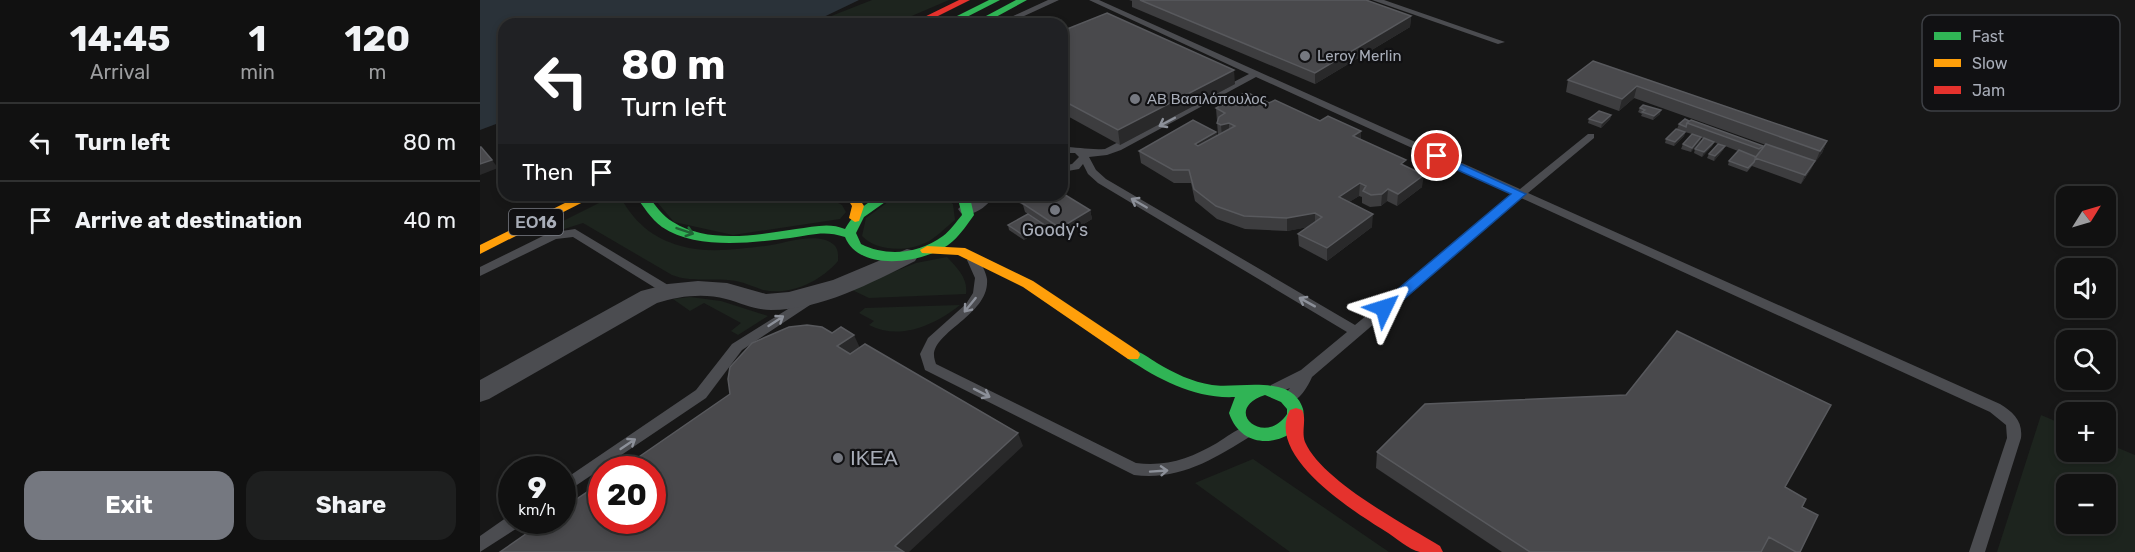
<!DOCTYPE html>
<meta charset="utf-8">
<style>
:root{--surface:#111;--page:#1e1f1f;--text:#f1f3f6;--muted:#9c9d9f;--line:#303131;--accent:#757880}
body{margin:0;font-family:Rubik,sans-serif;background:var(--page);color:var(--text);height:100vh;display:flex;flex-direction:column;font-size:22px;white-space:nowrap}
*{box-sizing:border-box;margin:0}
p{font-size:20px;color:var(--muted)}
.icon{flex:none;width:33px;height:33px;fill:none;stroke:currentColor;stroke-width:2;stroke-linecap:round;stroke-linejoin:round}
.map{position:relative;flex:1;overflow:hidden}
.side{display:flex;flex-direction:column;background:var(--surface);width:480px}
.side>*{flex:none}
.guide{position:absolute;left:18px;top:18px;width:570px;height:183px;border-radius:18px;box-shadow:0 3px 9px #0003,0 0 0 2px var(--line);background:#202124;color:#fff;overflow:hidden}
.needle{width:39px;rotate:53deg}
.buttons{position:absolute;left:1576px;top:186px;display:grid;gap:12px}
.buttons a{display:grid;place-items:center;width:60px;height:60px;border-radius:12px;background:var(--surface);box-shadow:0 3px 9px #0003,0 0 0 2px var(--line);font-size:30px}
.speed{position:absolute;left:18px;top:456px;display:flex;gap:12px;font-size:30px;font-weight:700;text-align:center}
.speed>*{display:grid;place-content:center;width:78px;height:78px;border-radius:50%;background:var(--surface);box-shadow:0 3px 9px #0003,0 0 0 2px var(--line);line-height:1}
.speed small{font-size:15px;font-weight:400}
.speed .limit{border:9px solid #d22;background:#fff;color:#111}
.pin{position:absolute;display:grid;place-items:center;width:51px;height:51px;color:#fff;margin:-26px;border:3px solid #fff;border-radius:50%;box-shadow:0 2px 6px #0007}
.me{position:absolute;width:66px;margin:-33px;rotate:49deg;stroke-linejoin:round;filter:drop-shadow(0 0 4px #0008)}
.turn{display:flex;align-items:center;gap:21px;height:126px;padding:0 24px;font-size:27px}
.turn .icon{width:78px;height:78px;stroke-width:2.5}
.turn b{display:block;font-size:42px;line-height:51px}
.then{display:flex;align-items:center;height:57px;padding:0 24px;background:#0003;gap:12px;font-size:22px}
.eta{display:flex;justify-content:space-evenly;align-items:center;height:102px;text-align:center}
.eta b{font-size:36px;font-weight:700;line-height:42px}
.primary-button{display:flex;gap:12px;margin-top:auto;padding:12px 24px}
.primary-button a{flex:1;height:69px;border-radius:18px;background:var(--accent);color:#fff;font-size:24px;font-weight:700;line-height:69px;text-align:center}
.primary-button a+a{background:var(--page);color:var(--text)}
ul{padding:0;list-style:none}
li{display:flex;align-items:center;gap:18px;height:78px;padding:0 24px;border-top:2px solid var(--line)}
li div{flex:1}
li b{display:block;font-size:22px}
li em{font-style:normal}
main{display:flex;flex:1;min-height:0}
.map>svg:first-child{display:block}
</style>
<main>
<section class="side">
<div class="eta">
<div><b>14:45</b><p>Arrival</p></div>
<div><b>1</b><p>min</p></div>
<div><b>120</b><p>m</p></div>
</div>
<ul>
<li><svg class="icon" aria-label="left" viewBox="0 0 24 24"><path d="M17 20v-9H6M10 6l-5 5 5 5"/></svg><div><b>Turn left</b></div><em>80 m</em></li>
<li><svg class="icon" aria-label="arrive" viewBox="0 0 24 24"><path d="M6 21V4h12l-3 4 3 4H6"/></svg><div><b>Arrive at destination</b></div><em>40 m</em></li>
</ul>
<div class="primary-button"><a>Exit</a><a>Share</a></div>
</section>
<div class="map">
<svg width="1655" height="552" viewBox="0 0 1655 552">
<rect width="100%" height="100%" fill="#171717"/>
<!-- green -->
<path fill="#1d241e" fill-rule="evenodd" d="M392 0H469L413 24H331Z
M135 195H139C154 222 172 238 201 246 227 254 259 249 285 246 304 244 336 231 353 244 359 249 358 255 358 261 341 281 311 296 283 290 274 287 266 283 256 281 234 277 213 283 192 275L103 223 78 231 71 227Z
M171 195H343L362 205 366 212 360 219 253 235 194 222Z
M434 195C449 195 460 194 473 204L475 220C466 227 455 239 445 243 426 252 396 251 382 236L386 218 408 202Z
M467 257C478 269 488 278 486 294L389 298 370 289 436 263Z
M210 297 241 301 288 316 258 335 251 331 261 323 224 303 210 311 193 299Z
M480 305C455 325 420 341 389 325L394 321 379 313 385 308Z
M1561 415 1587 426V452H1626V443L1655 455V552H1517ZM1626 484V524H1587V484Z
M773 459 909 552H810L715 483Z"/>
<!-- water -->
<path fill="#2a3239" d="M0 0H379L329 24H24V121L0 130Z"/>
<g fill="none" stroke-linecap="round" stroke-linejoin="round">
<!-- lane -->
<path fill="#4b4c50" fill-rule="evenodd" d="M568 0H579L527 24H516Z
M609 0H619L1040 189 1108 134H1114V138L1048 193 1520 404C1533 412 1543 421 1541 438L1505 552H1489L1527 438 1526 425 1510 412 1041 198 832 377C827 388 818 405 804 401L802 397 810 388 796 394 791 393 789 389 791 385 821 370 867 332 618 183 608 174 603 164 599 169 582 172V166L592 164 599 157 595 153H582V147C598 147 609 150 625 149L769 74ZM776 77 1033 194 875 325 626 179 616 170 609 157 627 155 641 150Z
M892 0H904L1025 42 1018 44Z
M95 229 193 288 195 291 193 294H185L93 237 76 239 0 276V267L69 233Z
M493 256 497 257C501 263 506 272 507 279 510 314 454 331 454 355 454 358 455 361 456 364L656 463C687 467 711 458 737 443 746 437 756 430 766 426L771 428 773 432 771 436C734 459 699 481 654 475L445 370 440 354 448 338 486 304 493 293 495 278 487 260Z
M332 294 338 298 336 301 262 350 226 398 82 495V481L216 390 252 344Z
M30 515 32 520H44L42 525 0 552V536Z"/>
<!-- street -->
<path fill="#4b4c50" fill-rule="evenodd" d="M493 195H515C507 206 495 217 481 213L478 209Z
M427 249 435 251 438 256 435 261C391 283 341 310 291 310 275 310 261 303 246 299 224 293 199 296 177 303L9 399 0 402V380L161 291 188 284 218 281 247 283 286 294 309 292 353 280Z"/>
<!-- fast -->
<path fill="#30b455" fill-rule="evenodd" d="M509 0H520L473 24 463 23Z
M536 0H547L503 24H491Z
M155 195H167C175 204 182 216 193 222 228 244 277 235 316 229 333 227 349 222 365 229 377 209 392 195 415 195L384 217 376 233 381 244C407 257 438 254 463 236 470 231 476 222 482 215L479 203 471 195H484L491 202 494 215C488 223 481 234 473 241 449 263 380 274 365 237 344 230 332 235 310 238 272 243 216 250 182 227 171 219 163 206 155 195Z
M653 350C662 352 669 358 677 363 694 373 712 382 732 385 758 389 812 373 823 409 830 436 766 463 749 413L755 397C715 399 680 380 648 359L646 355 648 351ZM785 395 801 402 807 409V414C785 448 740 410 785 395Z"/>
<!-- slow -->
<path fill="#ff9f0a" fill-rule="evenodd" d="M101 195H117L0 254V245Z
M365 195H377L384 206 379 221 375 222 369 218 372 206Z
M447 246 485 248 553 281 658 351 660 355 658 359H648L543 287 478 255 442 253 440 250Z"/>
<!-- jam -->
<path fill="#e5322d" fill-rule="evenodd" d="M479 0H490L442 24H430Z
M816 408 822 410C827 419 821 431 825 442 842 481 924 524 960 546L963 552C956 552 947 552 940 552 929 550 915 537 905 531 873 511 785 456 810 410Z"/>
</g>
<!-- wall -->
<path fill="#3d3d3f" d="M649 0H886L931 16 930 27 835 84 652 7V1Z
M582 31 755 84 640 145 582 113Z
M1113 61 1347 141 1342 153 1334 163 1331 169 1321 184 1272 166 1267 172 1248 165 1249 161 1258 151 1245 146 1243 150 1234 161 1227 158 1229 154 1238 144 1234 142 1232 146 1222 157 1214 153 1215 149 1224 139 1221 138 1220 141 1211 152 1201 149 1203 144 1212 134 1205 132 1204 136 1194 146 1185 143 1186 139 1197 129 1199 124 1205 119 1283 146 1281 151 1286 145 1154 98 1139 111 1086 92 1088 80Z
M789 103 881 140 925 166 942 187 917 206 907 201 901 206 890 207 882 203V197L879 196 869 202 892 227 847 261 819 246 818 234 827 227 807 231 765 229 737 219 715 201 711 183H694L661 163 659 151 736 132 737 136 738 135 736 108Z
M1160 108 1180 114 1173 120 1161 116 1162 114 1158 112Z
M1131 115 1130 119 1121 128 1108 123 1109 119Z
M531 195H582L610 210 612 219 582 237 545 212 543 205 532 199Z
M563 224 564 228 544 240 529 230 528 225Z
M897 452 1305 487 1320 552H1022L896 468Z"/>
<!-- shaded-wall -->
<path fill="#29292a" d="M931 16 930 27 835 84V73Z
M754 70 755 84 640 145 638 130Z
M1157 86 1154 98 1139 111 1142 99Z
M1181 110 1180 114 1173 120 1174 116Z
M1131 115 1130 119 1121 128 1122 123Z
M749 123V135L742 137 741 125Z
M881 131V143L873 136Z
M736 132 737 144 716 156 715 144Z
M1205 132 1204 136 1194 146 1195 142Z
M1221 137 1220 141 1211 152 1212 148Z
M1347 141 1342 153 1335 163 1340 151Z
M1234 142 1232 146 1222 157 1224 152Z
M1245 146 1243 150 1234 161 1235 156Z
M12 160 18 168 0 175V164Z
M1335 161 1331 169 1321 184 1325 175Z
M944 175 942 187 917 206 918 194Z
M880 183 879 196 858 209 859 197Z
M908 189 907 201 901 206 902 194Z
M610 210 612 219 582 237 580 228Z
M835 213V226L807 231V218Z
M893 214 892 227 847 261V248Z
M563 224 564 228 544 240 543 235Z
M374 335 380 348 364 359 357 346Z
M538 433 543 446 429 552H418L415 546Z"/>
<!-- building -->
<path fill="#49494c" stroke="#58595d" stroke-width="1.5" d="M660 0H886L931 16 835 73Z
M627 13 754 70 638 130 582 100V31Z
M1113 61 1347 141 1340 151 1157 86 1142 99 1088 80Z
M766 92 789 103 795 100 840 121 848 116 881 131 873 136 926 160 921 164 944 175 918 194 908 189 902 194 891 195 883 191 886 186 880 183 859 197 893 214 847 248 818 234 842 217 835 213 807 218 764 216 736 206 714 189 709 170H693L659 151 713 120 736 132 715 144 718 146 755 126 749 123 741 125 737 123 739 117 745 113 736 108Z
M1163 105 1181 110 1174 116 1162 112 1165 110 1160 108Z
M1119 111 1131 115 1122 123 1109 119Z
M1205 119 1209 121 1207 123 1206 127 1199 124Z
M1211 120 1283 146 1279 149 1207 123Z
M1196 129 1205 132 1195 142 1186 139Z
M1212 134 1221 137 1212 148 1203 144Z
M1224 138 1234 142 1224 152 1215 149Z
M1238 144 1245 146 1235 156 1229 154Z
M1286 144 1335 161 1325 175 1275 158Z
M0 147H1L12 160 0 164Z
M1259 150 1276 157 1274 162 1268 168 1249 161Z
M582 193 610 210 580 228 542 203 547 200 543 198 549 195H582Z
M532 195H549L543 198 544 200 543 201Z
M548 214 563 224 543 235 528 225Z
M327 325 342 327 352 333 361 327 374 335 357 346 370 354 385 344 538 433 415 546 424 552H20L66 520H82V509L122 482V520H172V470H140L250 394 248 379 250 367 272 343 309 327Z
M1197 331 1351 405 1305 487 1326 499 1322 507 1338 515 1320 552H1316L1289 537 1281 552H1050L897 452 945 404 1146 395Z"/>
<!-- one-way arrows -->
<defs><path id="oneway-shaft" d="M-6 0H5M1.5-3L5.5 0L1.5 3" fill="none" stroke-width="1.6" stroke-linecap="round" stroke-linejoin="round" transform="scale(1.5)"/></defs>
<g stroke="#8c9099">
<use href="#oneway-shaft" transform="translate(687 122) rotate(152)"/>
<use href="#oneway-shaft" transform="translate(659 203) rotate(-150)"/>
<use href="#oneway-shaft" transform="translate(827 302) rotate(-151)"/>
<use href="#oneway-shaft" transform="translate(490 305) rotate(129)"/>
<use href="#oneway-shaft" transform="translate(296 321) rotate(-33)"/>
<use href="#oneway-shaft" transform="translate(502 393) rotate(27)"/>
<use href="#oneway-shaft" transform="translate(148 444) rotate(-34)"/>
<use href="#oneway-shaft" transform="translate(679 471) rotate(-4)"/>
</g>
<use stroke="#206234" href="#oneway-shaft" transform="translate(205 231) rotate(19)"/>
<!-- route -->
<path fill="#1a73e8" stroke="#114b97" stroke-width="1.5" d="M957 153 1046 194 909 312H899L897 308 899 305 1031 194 953 159V154Z"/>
<!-- markers -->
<g fill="#757880" stroke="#111113" stroke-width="2">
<circle cx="825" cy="56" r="6"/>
<circle cx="655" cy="99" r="6"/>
<circle cx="575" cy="210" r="6"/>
<circle cx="358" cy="458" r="6"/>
</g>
<g text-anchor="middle" stroke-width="4.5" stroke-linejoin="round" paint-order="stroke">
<!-- far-poi labels -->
<g font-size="15" fill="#a8adb8" stroke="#111113" text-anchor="start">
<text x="837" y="61">Leroy Merlin</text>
<text x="667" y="104">ΑΒ Βασιλόπουλος</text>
</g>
<!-- shield labels -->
<rect fill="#111113" stroke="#7b7e86" stroke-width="1.5" x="29" y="209" width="54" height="26" rx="4.5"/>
<g font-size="16" font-weight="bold" fill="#a8adb8">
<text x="56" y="228">ΕΟ16</text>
</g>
<!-- poi labels -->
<g font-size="18" fill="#a8adb8" stroke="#111113">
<text x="575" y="236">Goody's</text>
</g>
<!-- near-poi labels -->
<g font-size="21" fill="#a8adb8" stroke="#111113" text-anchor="start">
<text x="370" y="465">ΙΚΕΑ</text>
</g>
</g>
<!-- legend -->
<rect x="1442" y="15" width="198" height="96" rx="9" fill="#111113" stroke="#3e4045" stroke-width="1.5"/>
<rect x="1454" y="32" width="27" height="8" fill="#30b455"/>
<rect x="1454" y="59" width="27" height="8" fill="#ff9f0a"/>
<rect x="1454" y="86" width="27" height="8" fill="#e5322d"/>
<g font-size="16" fill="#a8adb8">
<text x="1492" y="42">Fast</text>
<text x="1492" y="69">Slow</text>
<text x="1492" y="96">Jam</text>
</g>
</svg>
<div class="buttons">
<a><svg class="needle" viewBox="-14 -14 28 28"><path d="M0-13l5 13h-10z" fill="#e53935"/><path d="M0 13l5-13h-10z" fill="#9c9d9f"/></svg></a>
<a><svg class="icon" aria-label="sound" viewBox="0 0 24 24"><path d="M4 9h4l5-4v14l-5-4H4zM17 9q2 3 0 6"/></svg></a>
<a><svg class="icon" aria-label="search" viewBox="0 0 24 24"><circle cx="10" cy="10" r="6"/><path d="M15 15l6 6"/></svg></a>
<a>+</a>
<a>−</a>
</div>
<div class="speed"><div>9<small>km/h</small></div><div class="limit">20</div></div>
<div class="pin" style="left:957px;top:156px;background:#d93025"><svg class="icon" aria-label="arrive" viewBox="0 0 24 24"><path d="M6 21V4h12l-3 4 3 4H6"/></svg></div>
<svg class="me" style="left:904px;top:308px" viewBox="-20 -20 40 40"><path d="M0-17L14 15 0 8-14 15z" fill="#1a73e8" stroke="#fff" stroke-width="4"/></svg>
<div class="guide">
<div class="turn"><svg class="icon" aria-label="left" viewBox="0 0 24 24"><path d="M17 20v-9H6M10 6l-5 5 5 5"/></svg><div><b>80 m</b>Turn left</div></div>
<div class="then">Then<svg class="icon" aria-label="arrive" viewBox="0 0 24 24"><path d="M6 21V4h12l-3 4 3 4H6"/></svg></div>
</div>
</div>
</main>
